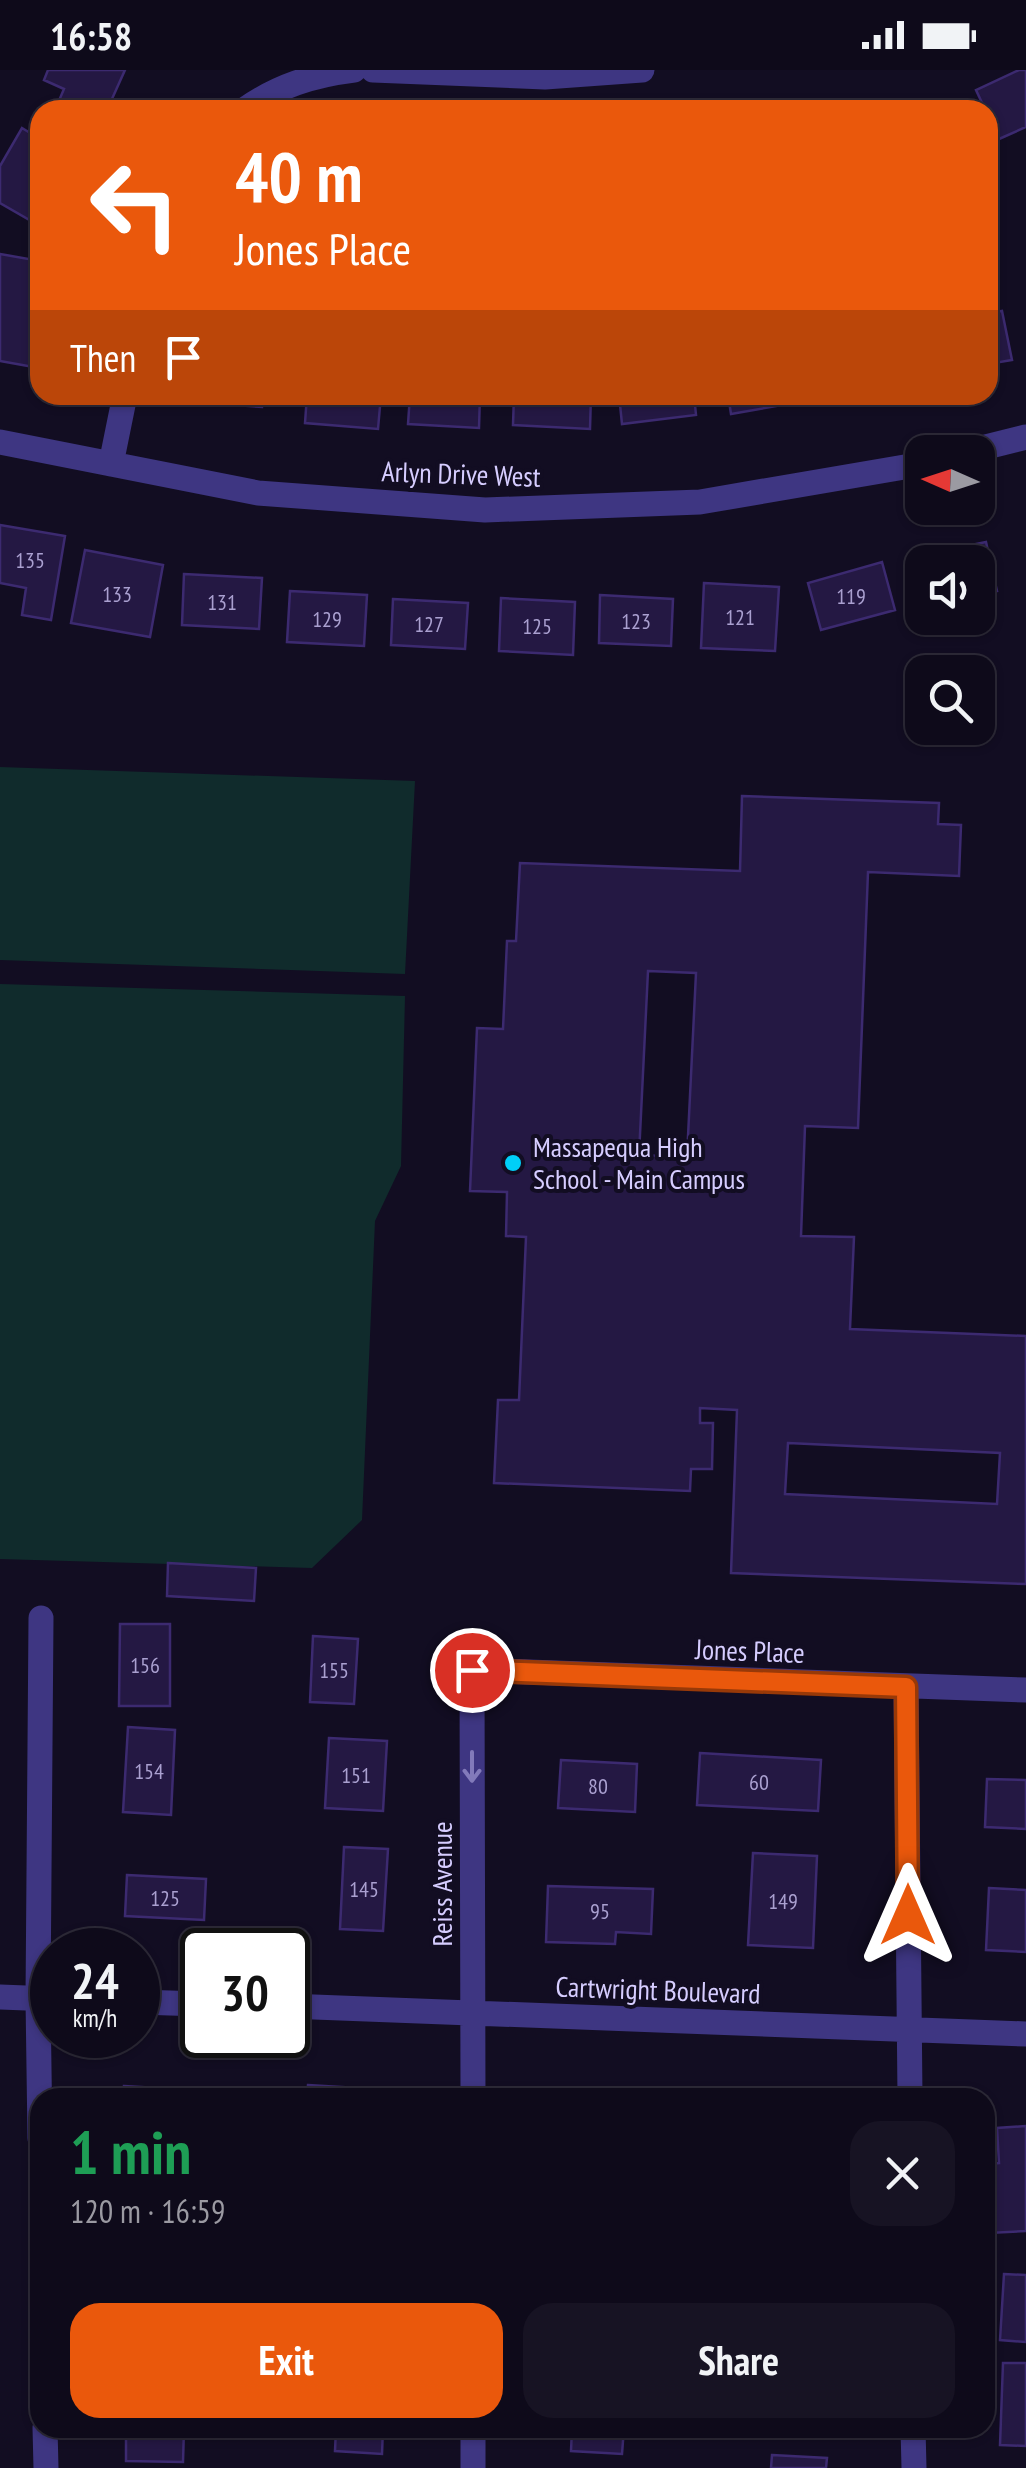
<!DOCTYPE html>
<meta charset="utf-8">
<style>
:root{--surface:#0e0a1a;--page:#171323;--text:#f1f3f6;--muted:#9b9aa2;--line:#2e2b39;--accent:#ea580c}
body{margin:0;font-family:"PT Sans Narrow",sans-serif;background:var(--page);color:var(--text);height:100vh;display:flex;flex-direction:column;font-size:38px;white-space:nowrap}
*{box-sizing:border-box;margin:0}
p{font-size:32px;color:var(--muted)}
.icon{flex:none;width:55px;height:55px;fill:none;stroke:currentColor;stroke-width:2;stroke-linecap:round;stroke-linejoin:round}
.map{position:relative;flex:1;overflow:hidden}
.details{position:absolute;left:30px;top:2018px;width:965px;height:350px;display:flex;flex-direction:column;background:var(--surface);border-radius:30px;box-shadow:0 2px 8px #0004,0 0 0 2px var(--line)}
.details>*{flex:none}
.hud{position:absolute;left:30px;top:30px;width:968px;height:305px;border-radius:30px;box-shadow:0 2px 8px #0004,0 0 0 2px var(--line);background:#ea580c;color:#fff;overflow:hidden}
.needle{width:65px;rotate:273deg}
.buttons{position:absolute;left:905px;top:365px;display:grid;gap:20px}
.buttons a{display:grid;place-items:center;width:90px;height:90px;border-radius:20px;background:var(--surface);box-shadow:0 2px 8px #0004,0 0 0 2px var(--line);font-size:50px}
.speed{position:absolute;left:30px;top:1858px;display:flex;gap:20px;font-size:50px;font-weight:700;text-align:center}
.speed>*{display:grid;place-content:center;width:130px;height:130px;border-radius:50%;background:var(--surface);box-shadow:0 2px 8px #0004,0 0 0 2px var(--line);line-height:1}
.speed small{font-size:25px;font-weight:400}
.speed .limit{border:5px solid #111;border-radius:15px;background:#fff;color:#111}
.pin{position:absolute;display:grid;place-items:center;width:85px;height:85px;color:#fff;margin:-42px;border:5px solid #fff;border-radius:50%;box-shadow:0 2px 10px #0007}
.me{position:absolute;width:110px;margin:-55px;rotate:0deg;stroke-linejoin:round;filter:drop-shadow(0 0 8px #0008)}
.turn{display:flex;align-items:center;gap:35px;height:210px;padding:0 40px;font-size:45px}
.turn .icon{width:130px;height:130px;stroke-width:2.5}
.turn b{display:block;font-size:70px;line-height:85px}
.then{display:flex;align-items:center;height:95px;padding:0 40px;background:#0003;gap:20px;font-size:38px}
.round{display:grid;place-items:center;flex:none;width:105px;height:105px;border-radius:30px;background:var(--page)}
.head{display:flex;align-items:center;justify-content:space-between;height:170px;padding:0 40px}
h1{font-size:60px;font-weight:700;line-height:75px;color:#1e9e55}
.cta{display:flex;gap:20px;margin-top:auto;padding:20px 40px}
.cta a{flex:1;height:115px;border-radius:30px;background:var(--accent);color:#fff;font-size:40px;font-weight:700;line-height:115px;text-align:center}
.cta a+a{background:var(--page);color:var(--text)}
.status{display:flex;justify-content:space-between;align-items:center;height:70px;padding:0 50px;background:var(--surface);direction:ltr}
.status svg{height:28px;fill:currentColor}
.map>svg:first-child{display:block}
</style>
<div class="status"><b>16:58</b><svg viewBox="0 0 49 12"><path d="M0 12V9h3v3zM5 12V6h3v6zM10 12V3h3v9zM15 12V0h3v12zM26 1h20v11H26zM47 4h2v5h-2z"/></svg></div>
<div class="map">
<svg width="1026" height="2398" viewBox="0 0 1026 2398">
<rect width="100%" height="100%" fill="#120d22"/>
<!-- green -->
<path fill="#102b2c" d="M0 697 415 711 405 904 0 890Z
M0 914 405 926 401 1096 375 1151 362 1450 312 1498 0 1489Z"/>
<!-- building -->
<path fill="#241843" stroke="#3c2a70" stroke-width="2.5" fill-rule="evenodd" d="M48 0H125L107 40H55L64 19 44 10Z
M1019 0H1026V57L999 69 976 20Z
M22 58 40 69V156L0 133V96Z
M0 184 40 191 39 298 0 291Z
M1002 241 1012 290 988 294V243Z
M208 325H263L262 337 208 333Z
M307 325H381L378 359 305 353Z
M410 325H480L479 358 408 354Z
M514 325H591L590 359 513 355Z
M619 325H694L696 345 622 354Z
M728 325H804L805 331 731 344Z
M0 455 65 466 51 550 22 545 26 518 0 513Z
M986 472 997 521 978 525V492H922V530L913 487Z
M85 480 163 495 150 567 71 553Z
M882 492 895 540 821 560 808 513Z
M184 504 262 508 259 559 182 555Z
M704 513 779 517 775 581 701 578Z
M290 521 367 525 364 576 287 572Z
M600 525 673 529 671 576 599 573Z
M501 528 575 532 573 585 499 581Z
M393 529 468 533 465 579 391 575Z
M742 726 939 733 938 754 961 755 959 806 868 802 858 1058 805 1056 801 1166 854 1167 850 1259 1026 1266V1514L731 1503 737 1340 700 1338V1353H713L712 1399H691L690 1421 494 1413 498 1330H519L526 1167 506 1166 507 1122 470 1121 477 958 503 959 507 871H516L520 793 740 801ZM648 901 696 903 687 1087 639 1085ZM788 1373 1000 1383 997 1434 785 1424Z
M168 1493 256 1498 254 1531 167 1526Z
M120 1554H170V1636H119Z
M313 1566 358 1569 354 1634 310 1632Z
M128 1657 175 1660 171 1745 123 1742Z
M329 1668 387 1671 383 1741 325 1738Z
M700 1683 821 1690 818 1741 697 1735Z
M561 1690 637 1694 635 1742 558 1738Z
M987 1709 1026 1710V1759L985 1757Z
M344 1777 388 1779 383 1861 340 1859Z
M753 1783 817 1786 813 1878 748 1875Z
M127 1805 206 1809 204 1850 125 1846Z
M548 1816 653 1819 651 1864 616 1862 615 1874 546 1872Z
M989 1818 1026 1820V1882L986 1880Z
M308 2015 390 2020 389 2028H307Z
M124 2016 190 2020 189 2028H124Z
M1026 2056V2161L989 2163 985 2094 999 2093 997 2058Z
M1004 2204 1026 2205V2272L1000 2270Z
M1003 2293H1026V2376L1000 2375Z
M126 2358H184L183 2392 126 2391Z
M336 2358H383L382 2384 335 2381Z
M572 2358H624L622 2384 571 2381Z
M772 2385 827 2388 826 2398H771Z"/>
<g fill="none" stroke-linecap="round" stroke-linejoin="round">
<!-- minor -->
<path stroke="#3e3682" stroke-width="25" d="M373 0 545 7 642 0
M244 40C278 16 313 5 354 0
M0 372 258 423 485 440 700 432 922 394
M966 382 1026 367
M111 394 125 325
M906 1617 910 2028
M0 1927 52 1929
M138 1932 202 1934
M288 1936 1026 1964
M473 2028 472 1600 1026 1620
M40 2068 38 1929 41 1548
M45 2358 46 2398
M473 2358V2398
M913 2358 914 2398"/>
</g>
<!-- one-way arrows -->
<defs><path id="oneway-shaft" d="M-6 0H5M1.5-3L5.5 0L1.5 3" fill="none" stroke-width="1.6" stroke-linecap="round" stroke-linejoin="round" transform="scale(2.5)"/></defs>
<use stroke="#827aba" href="#oneway-shaft" transform="translate(472 1697) rotate(90)"/>
<g fill="none" stroke-linecap="round" stroke-linejoin="round">
<defs>
<path id="route" d="M472 1600 906 1617 908 1845"/>
</defs>
<!-- route casing -->
<use href="#route" stroke="#983908" stroke-width="25"/>
<!-- route -->
<use href="#route" stroke="#ea580c" stroke-width="18"/>
</g>
<!-- markers -->
<circle fill="#00cff8" stroke="#120d22" stroke-width="4" cx="513" cy="1093" r="10"/>
<g text-anchor="middle" stroke-width="8" stroke-linejoin="round" paint-order="stroke">
<!-- number labels -->
<g font-size="22" fill="#aaa0d0">
<text x="30" y="498">135</text>
<text x="117" y="532">133</text>
<text x="851" y="534">119</text>
<text x="222" y="540">131</text>
<text x="740" y="555">121</text>
<text x="327" y="557">129</text>
<text x="636" y="559">123</text>
<text x="429" y="562">127</text>
<text x="537" y="564">125</text>
<text x="145" y="1603">156</text>
<text x="334" y="1608">155</text>
<text x="149" y="1709">154</text>
<text x="356" y="1713">151</text>
<text x="759" y="1720">60</text>
<text x="598" y="1724">80</text>
<text x="364" y="1827">145</text>
<text x="165" y="1836">125</text>
<text x="783" y="1839">149</text>
<text x="600" y="1849">95</text>
</g>
<!-- street labels -->
<g font-size="28" fill="#d6cdff" stroke="#120d22">
<text transform="translate(461 404) rotate(2)" y="10">Arlyn Drive West</text>
<text transform="translate(750 1581) rotate(2)" y="10">Jones Place</text>
<text transform="translate(442 1814) rotate(-90)" y="10">Reiss Avenue</text>
<text transform="translate(658 1920) rotate(2)" y="10">Cartwright Boulevard</text>
</g>
<!-- poi labels -->
<g font-size="28" fill="#d6cdff" stroke="#120d22" text-anchor="start">
<text x="533" y="1087">Massapequa High<tspan x="533" dy="32">School - Main Campus</tspan></text>
</g>
</g>
</svg>
<div class="buttons">
<a><svg class="needle" viewBox="-14 -14 28 28"><path d="M0-13l5 13h-10z" fill="#e53935"/><path d="M0 13l5-13h-10z" fill="#9b9aa2"/></svg></a>
<a><svg class="icon" aria-label="sound" viewBox="0 0 24 24"><path d="M4 9h4l5-4v14l-5-4H4zM17 9q2 3 0 6"/></svg></a>
<a><svg class="icon" aria-label="search" viewBox="0 0 24 24"><circle cx="10" cy="10" r="6"/><path d="M15 15l6 6"/></svg></a>
</div>
<div class="speed"><div>24<small>km/h</small></div><div class="limit">30</div></div>
<div class="pin" style="left:472px;top:1600px;background:#d93025"><svg class="icon" aria-label="arrive" viewBox="0 0 24 24"><path d="M6 21V4h12l-3 4 3 4H6"/></svg></div>
<svg class="me" style="left:908px;top:1845px" viewBox="-20 -20 40 40"><path d="M0-17L14 15 0 8-14 15z" fill="#ea580c" stroke="#fff" stroke-width="4"/></svg>
<div class="hud">
<div class="turn"><svg class="icon" aria-label="left" viewBox="0 0 24 24"><path d="M17 20v-9H6M10 6l-5 5 5 5"/></svg><div><b>40 m</b>Jones Place</div></div>
<div class="then">Then<svg class="icon" aria-label="arrive" viewBox="0 0 24 24"><path d="M6 21V4h12l-3 4 3 4H6"/></svg></div>
</div>
<section class="details">
<div class="head"><div><h1>1 min</h1><p>120 m · 16:59</p></div><a class="round"><svg class="icon" aria-label="close" viewBox="0 0 24 24"><path d="M6 6l12 12M18 6L6 18"/></svg></a></div>
<div class="cta"><a>Exit</a><a>Share</a></div>
</section>
</div>
